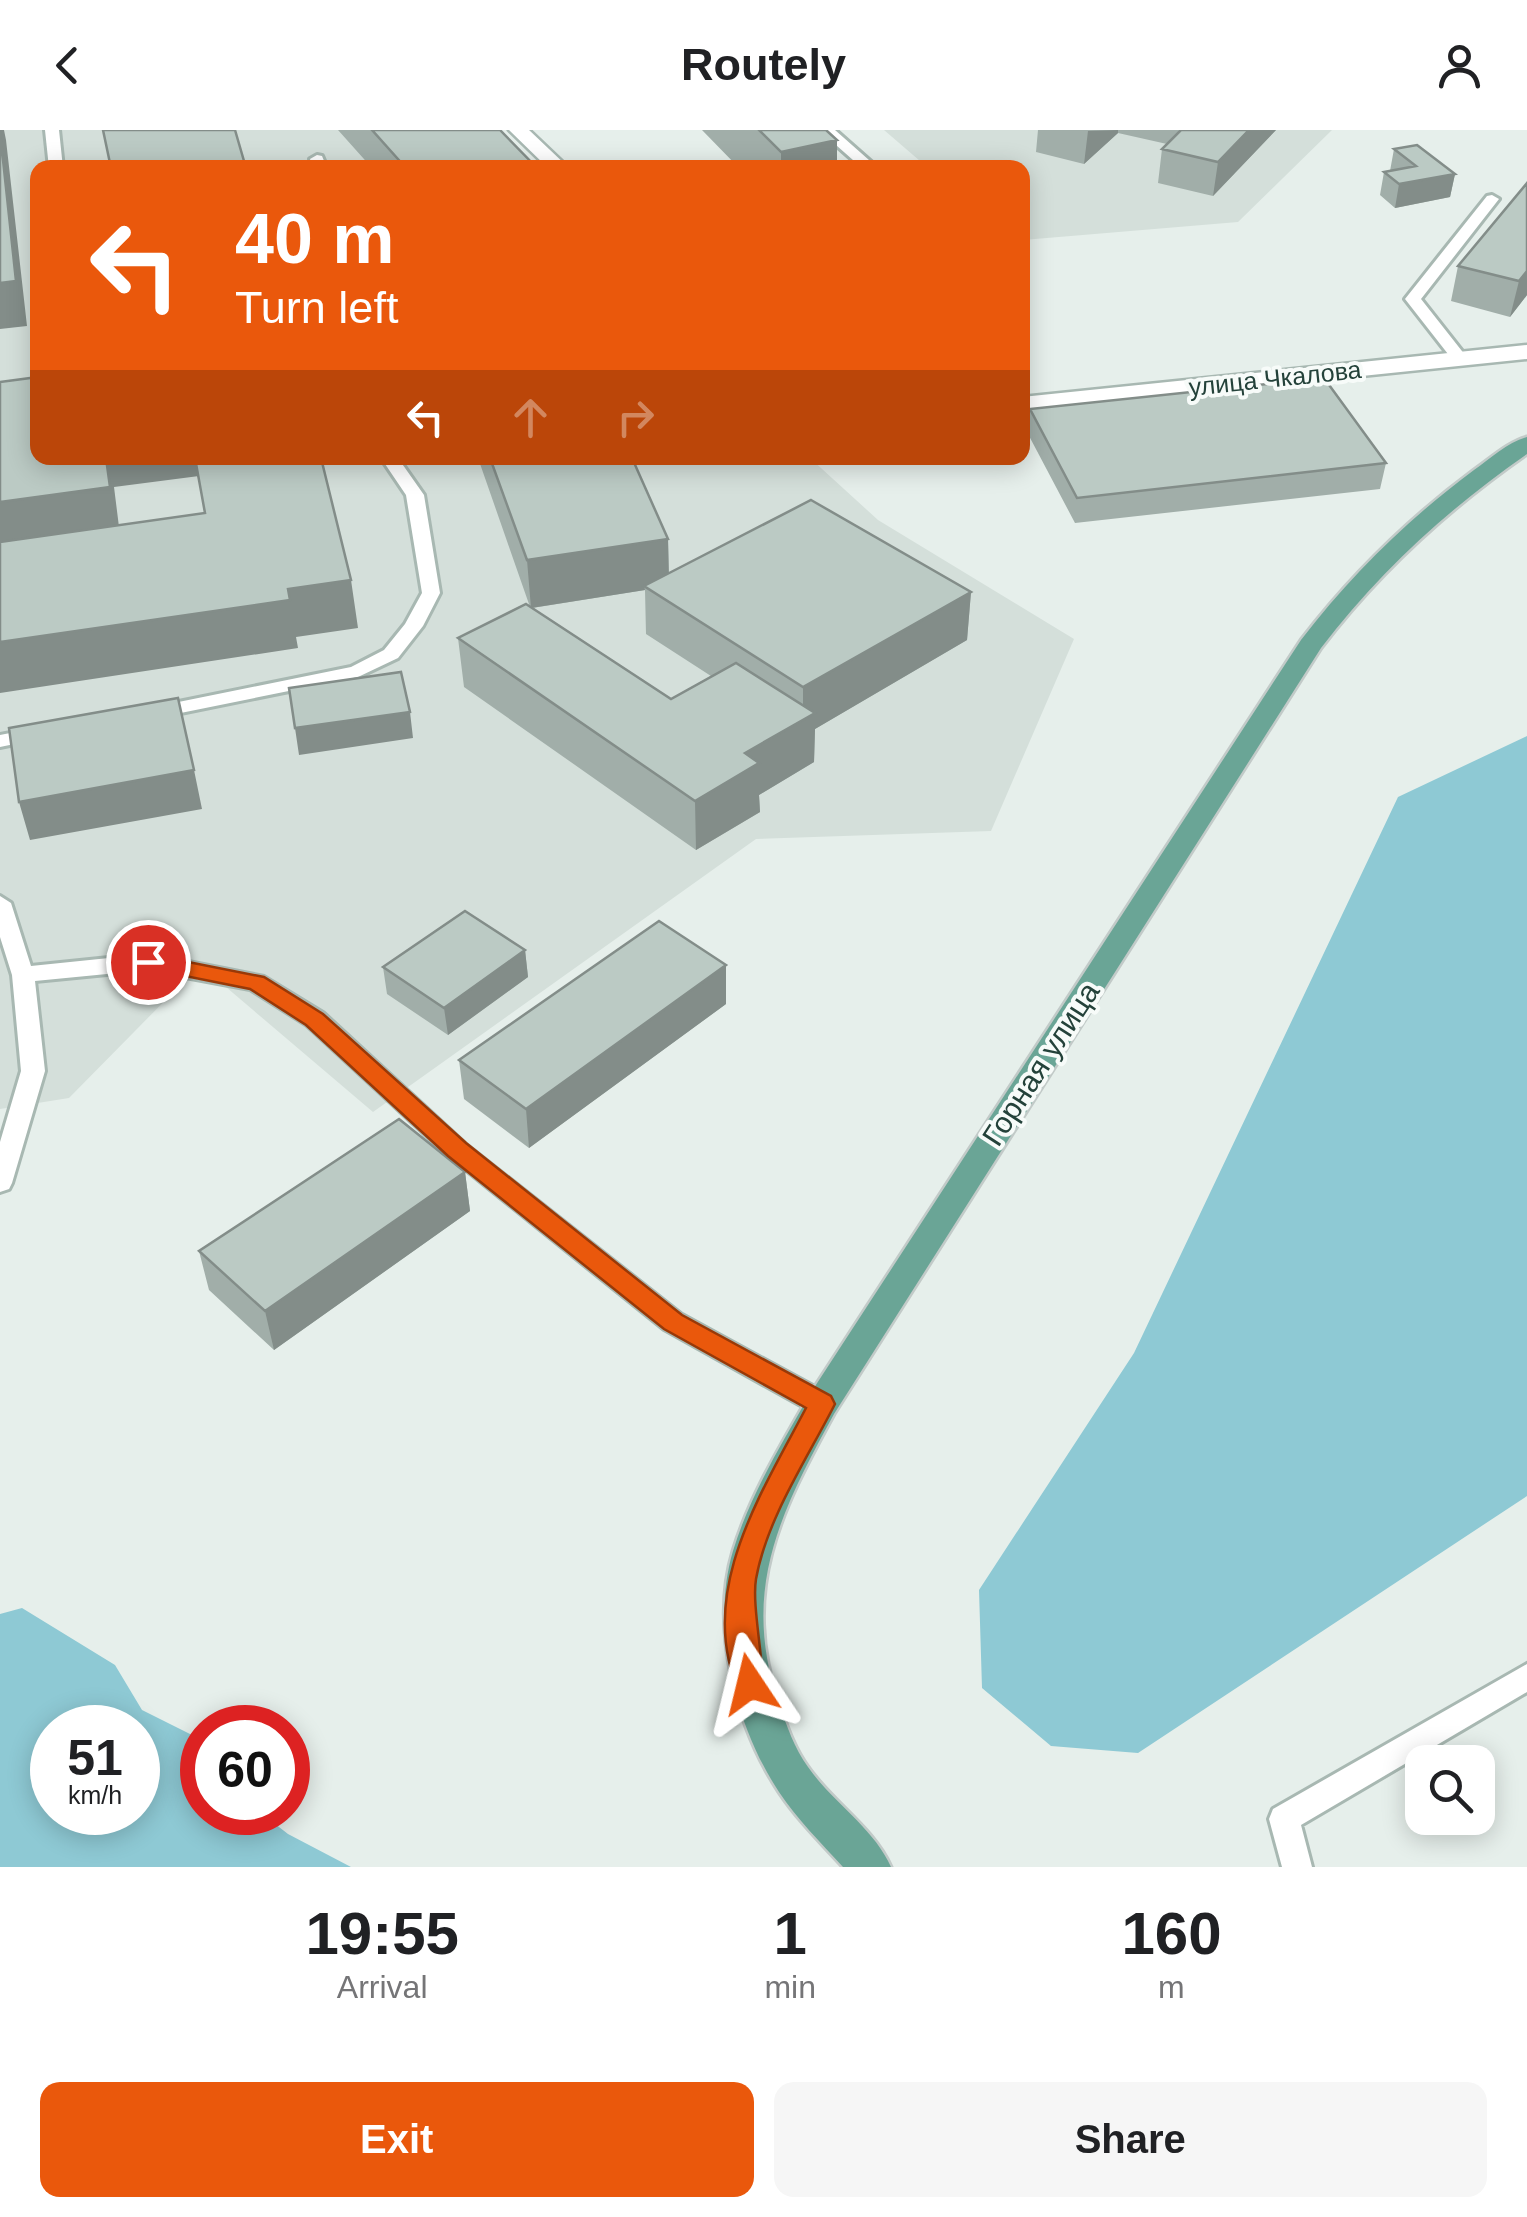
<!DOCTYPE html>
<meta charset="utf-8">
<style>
:root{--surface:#fff;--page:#f6f6f6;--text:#202124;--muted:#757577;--accent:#ea580c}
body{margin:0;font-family:Arial,sans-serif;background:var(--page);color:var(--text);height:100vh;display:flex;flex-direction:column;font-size:38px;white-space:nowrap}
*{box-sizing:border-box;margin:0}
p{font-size:32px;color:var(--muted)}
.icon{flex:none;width:55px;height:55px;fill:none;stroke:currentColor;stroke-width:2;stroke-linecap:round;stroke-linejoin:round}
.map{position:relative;height:1737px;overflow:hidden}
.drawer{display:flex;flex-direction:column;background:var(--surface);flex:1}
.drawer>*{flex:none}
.hud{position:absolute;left:30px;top:30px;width:1000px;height:305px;border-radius:20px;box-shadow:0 5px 25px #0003;background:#ea580c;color:#fff;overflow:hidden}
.buttons{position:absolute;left:1405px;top:1615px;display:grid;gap:20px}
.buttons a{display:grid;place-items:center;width:90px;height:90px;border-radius:20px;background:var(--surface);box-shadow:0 5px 25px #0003;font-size:50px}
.speed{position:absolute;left:30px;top:1575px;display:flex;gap:20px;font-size:50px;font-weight:700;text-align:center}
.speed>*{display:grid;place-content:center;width:130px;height:130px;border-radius:50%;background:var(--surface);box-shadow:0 5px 25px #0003;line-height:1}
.speed small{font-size:25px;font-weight:400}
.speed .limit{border:15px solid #d22;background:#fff;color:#111}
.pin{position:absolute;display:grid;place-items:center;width:85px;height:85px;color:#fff;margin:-42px;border:5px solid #fff;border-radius:50%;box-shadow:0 2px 10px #0007}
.me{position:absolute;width:110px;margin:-55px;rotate:350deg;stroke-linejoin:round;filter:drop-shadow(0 0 8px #0008)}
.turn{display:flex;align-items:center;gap:35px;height:210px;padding:0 40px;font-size:45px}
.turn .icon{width:130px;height:130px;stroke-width:2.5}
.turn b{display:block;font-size:70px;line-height:85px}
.lanes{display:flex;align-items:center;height:95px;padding:0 40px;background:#0003;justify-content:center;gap:50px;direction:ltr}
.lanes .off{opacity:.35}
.eta{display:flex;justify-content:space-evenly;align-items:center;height:170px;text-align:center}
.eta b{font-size:60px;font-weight:700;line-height:70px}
.primary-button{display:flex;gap:20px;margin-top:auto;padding:20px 40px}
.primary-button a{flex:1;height:115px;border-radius:20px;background:var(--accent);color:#fff;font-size:40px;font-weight:700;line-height:115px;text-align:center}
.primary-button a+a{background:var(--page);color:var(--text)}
header{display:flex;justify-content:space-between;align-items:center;height:130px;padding:0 40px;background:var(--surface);font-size:45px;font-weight:700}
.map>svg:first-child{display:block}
</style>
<header><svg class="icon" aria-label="back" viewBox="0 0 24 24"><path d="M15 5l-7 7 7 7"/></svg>Routely<svg class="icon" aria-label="person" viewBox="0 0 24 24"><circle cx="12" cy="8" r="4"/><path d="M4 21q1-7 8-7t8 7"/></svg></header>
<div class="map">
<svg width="1527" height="1737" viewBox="0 0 1527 1737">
<rect width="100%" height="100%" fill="#e6efeb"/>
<!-- built -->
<path fill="#d4dfda" d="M0 0H457L498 37 38 38V328H810L878 390 1074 509 991 701 756 709 373 982 200 835 69 968 0 979Z
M884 0H1332L1238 92 1023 110 1022 38 927 37Z"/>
<!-- water -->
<path fill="#8ec9d4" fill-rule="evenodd" d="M1527 606V1366L1138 1623 1051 1616 982 1558 979 1460 1134 1223 1398 667Z
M22 1478 115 1535 142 1580 196 1607 202 1615V1682L261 1683 288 1704 351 1737H0V1484ZM52 1598H138V1682H52Z"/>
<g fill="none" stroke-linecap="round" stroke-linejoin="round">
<defs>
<path id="lane" d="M45 0H59L63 38H49Z
M819 0H835L878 38H862Z
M317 25 322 26 327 38H313L310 29Z
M1492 65 1499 69 1421 169 1469 230 1461 235 1455 233 1405 169 1487 66Z
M381 328H398L424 365 440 463 423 496 398 528 358 547 151 589 144 587 141 583 144 579 351 537 384 520 405 494 422 463 406 365Z
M41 597 48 599 51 603 48 607 0 617V605Z
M0 766 11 773 31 836 148 824 264 847 323 883 465 1014 682 1185 831 1266 835 1274 831 1282 822 1285 813 1282 664 1199 449 1026 307 895 250 859 148 840 35 851 45 941 12 1053 9 1059 0 1062V1012L21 941 12 845 0 807Z
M1527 1534V1562L1301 1695 1312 1737H1282L1269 1689 1273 1679Z"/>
<path id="street" d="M509 0H529L569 38H548Z
M1527 215V229L1022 281V267Z"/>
<path id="primary" d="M1527 307V324C1448 379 1379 442 1321 518L834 1284C780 1383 740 1460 779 1574 787 1596 794 1618 808 1637 832 1672 874 1698 891 1737H843C821 1713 797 1689 779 1662 736 1597 710 1497 733 1421 750 1365 781 1315 810 1264L1301 510C1351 445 1408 389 1474 340 1490 329 1508 312 1527 307Z"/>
</defs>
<!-- lane casing -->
<use href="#lane" stroke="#a8b8b2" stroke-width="6"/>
<!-- street casing -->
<use href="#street" stroke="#a8b8b2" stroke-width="5"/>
<!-- primary casing -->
<use href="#primary" stroke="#c2cac8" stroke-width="5"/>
<!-- lane -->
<use href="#lane" fill="#fff" fill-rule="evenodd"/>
<!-- street -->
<use href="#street" fill="#fff" fill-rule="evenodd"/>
<!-- primary -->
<use href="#primary" fill="#6aa596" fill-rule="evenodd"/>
</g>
<!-- wall -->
<path fill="#a1aea9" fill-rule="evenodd" d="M338 0H500L537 38H372Z
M702 0H826L837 38H739Z
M1038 0H1276L1213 66 1158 53 1162 19 1167 14 1118 3 1084 34 1036 22Z
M1394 19 1455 44 1450 67 1395 78 1380 65 1384 42 1390 41Z
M1527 53V165L1510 187 1451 171 1458 136Z
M1030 279 1386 333 1380 359 1075 393 1028 304Z
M478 328H632L668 409 669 443 971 462 967 510 815 599 814 632 759 665 760 682 696 720 464 557 458 508 530 477ZM645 460 646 504 711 546 671 569 532 478Z
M525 820 528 847 448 905 387 864 383 837Z
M726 874 529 1018 464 969 459 930Z
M465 1042 470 1081 274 1220 209 1160 199 1121Z"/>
<!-- shaded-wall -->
<path fill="#838d89" d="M0 0H4L6 10 27 196 0 199Z
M1118 0V3L1084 34 1088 1Z
M1249 0H1276L1213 66 1218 32Z
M837 10V38H781V22Z
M1455 44 1450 67 1395 78 1399 54Z
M1026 134 1023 169H1022V137Z
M1527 141V165L1510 187 1519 151Z
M106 328H195L199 346 114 357 120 405 0 421V372Z
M668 409 669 456H644L645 460 531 478 527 430Z
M351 450 358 498 296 507 298 518 0 563V512L288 459Z
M971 462 967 510 815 599 814 632 759 665 760 682 696 720 695 671 745 623 803 590V557Z
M410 582 413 608 299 625 295 598Z
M194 640 202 679 30 710 19 672Z
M525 820 528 847 448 905 444 878Z
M726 835V874L529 1018 526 979Z
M465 1042 470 1081 274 1220 265 1181Z"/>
<!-- building -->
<path fill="#bbcac4" stroke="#838d89" stroke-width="2.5" d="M103 0H235L246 38H111Z
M372 0H500L537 38H406Z
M759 0H826L837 10 781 22Z
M1181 0H1249L1218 32 1162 19Z
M0 2 16 151 0 153Z
M1417 15 1455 44 1399 54 1384 42 1416 36 1394 19Z
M1527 53V141L1519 151 1458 136Z
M38 247V328H106L110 357 0 372V252Z
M1324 248 1386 333 1077 368 1030 279Z
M195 328H321L351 450 288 459 290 470 0 512V412L205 383Z
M490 328H632L668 409 527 430Z
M811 370 971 462 803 557 644 456Z
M526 474 671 569 736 533 815 583 745 623 759 633 695 671 458 508Z
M401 542 410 582 295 598 289 558Z
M178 568 194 640 19 672 9 598Z
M465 781 525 820 444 878 383 837Z
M659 791 726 835 526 979 459 930Z
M399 989 465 1042 265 1181 199 1121Z"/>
<!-- route -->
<path fill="#ea580c" stroke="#983908" stroke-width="2.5" d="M148 824 264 847 323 884 466 1013 682 1185 831 1266 835 1274C807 1329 767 1388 756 1449 751 1479 768 1546 760 1563L750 1567 740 1563C694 1465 762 1362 806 1278L664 1199 448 1026 306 895 250 859 140 837 137 832Z"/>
<g text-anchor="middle" stroke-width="8" stroke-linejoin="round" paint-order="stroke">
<!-- far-street labels -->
<g font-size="25" fill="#24423a" stroke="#f7fbf9">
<text transform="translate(1275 248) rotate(-6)" y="9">улица Чкалова</text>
</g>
<!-- street labels -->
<g font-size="30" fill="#24423a" stroke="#f7fbf9">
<text transform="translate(1041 934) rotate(-57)" y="10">Горная улица</text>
</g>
</g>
</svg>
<div class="buttons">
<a><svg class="icon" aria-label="search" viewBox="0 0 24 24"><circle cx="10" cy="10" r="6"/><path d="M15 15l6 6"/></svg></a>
</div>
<div class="speed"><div>51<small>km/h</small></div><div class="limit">60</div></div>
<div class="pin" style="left:148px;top:832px;background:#d93025"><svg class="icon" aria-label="arrive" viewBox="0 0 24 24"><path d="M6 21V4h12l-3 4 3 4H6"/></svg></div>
<svg class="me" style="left:750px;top:1554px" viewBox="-20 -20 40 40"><path d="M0-17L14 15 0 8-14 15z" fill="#ea580c" stroke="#fff" stroke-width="4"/></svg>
<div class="hud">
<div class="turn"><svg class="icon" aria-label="left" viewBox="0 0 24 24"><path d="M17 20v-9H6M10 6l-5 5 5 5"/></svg><div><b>40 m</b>Turn left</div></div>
<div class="lanes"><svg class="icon" aria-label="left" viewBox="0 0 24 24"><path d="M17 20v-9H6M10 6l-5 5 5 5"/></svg><svg class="icon off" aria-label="ahead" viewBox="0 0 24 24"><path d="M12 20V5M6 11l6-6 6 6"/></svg><svg class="icon off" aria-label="right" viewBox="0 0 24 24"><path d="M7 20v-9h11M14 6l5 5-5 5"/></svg></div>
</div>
</div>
<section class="drawer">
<div class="eta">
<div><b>19:55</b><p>Arrival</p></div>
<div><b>1</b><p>min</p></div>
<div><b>160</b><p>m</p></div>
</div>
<div class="primary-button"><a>Exit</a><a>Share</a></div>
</section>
